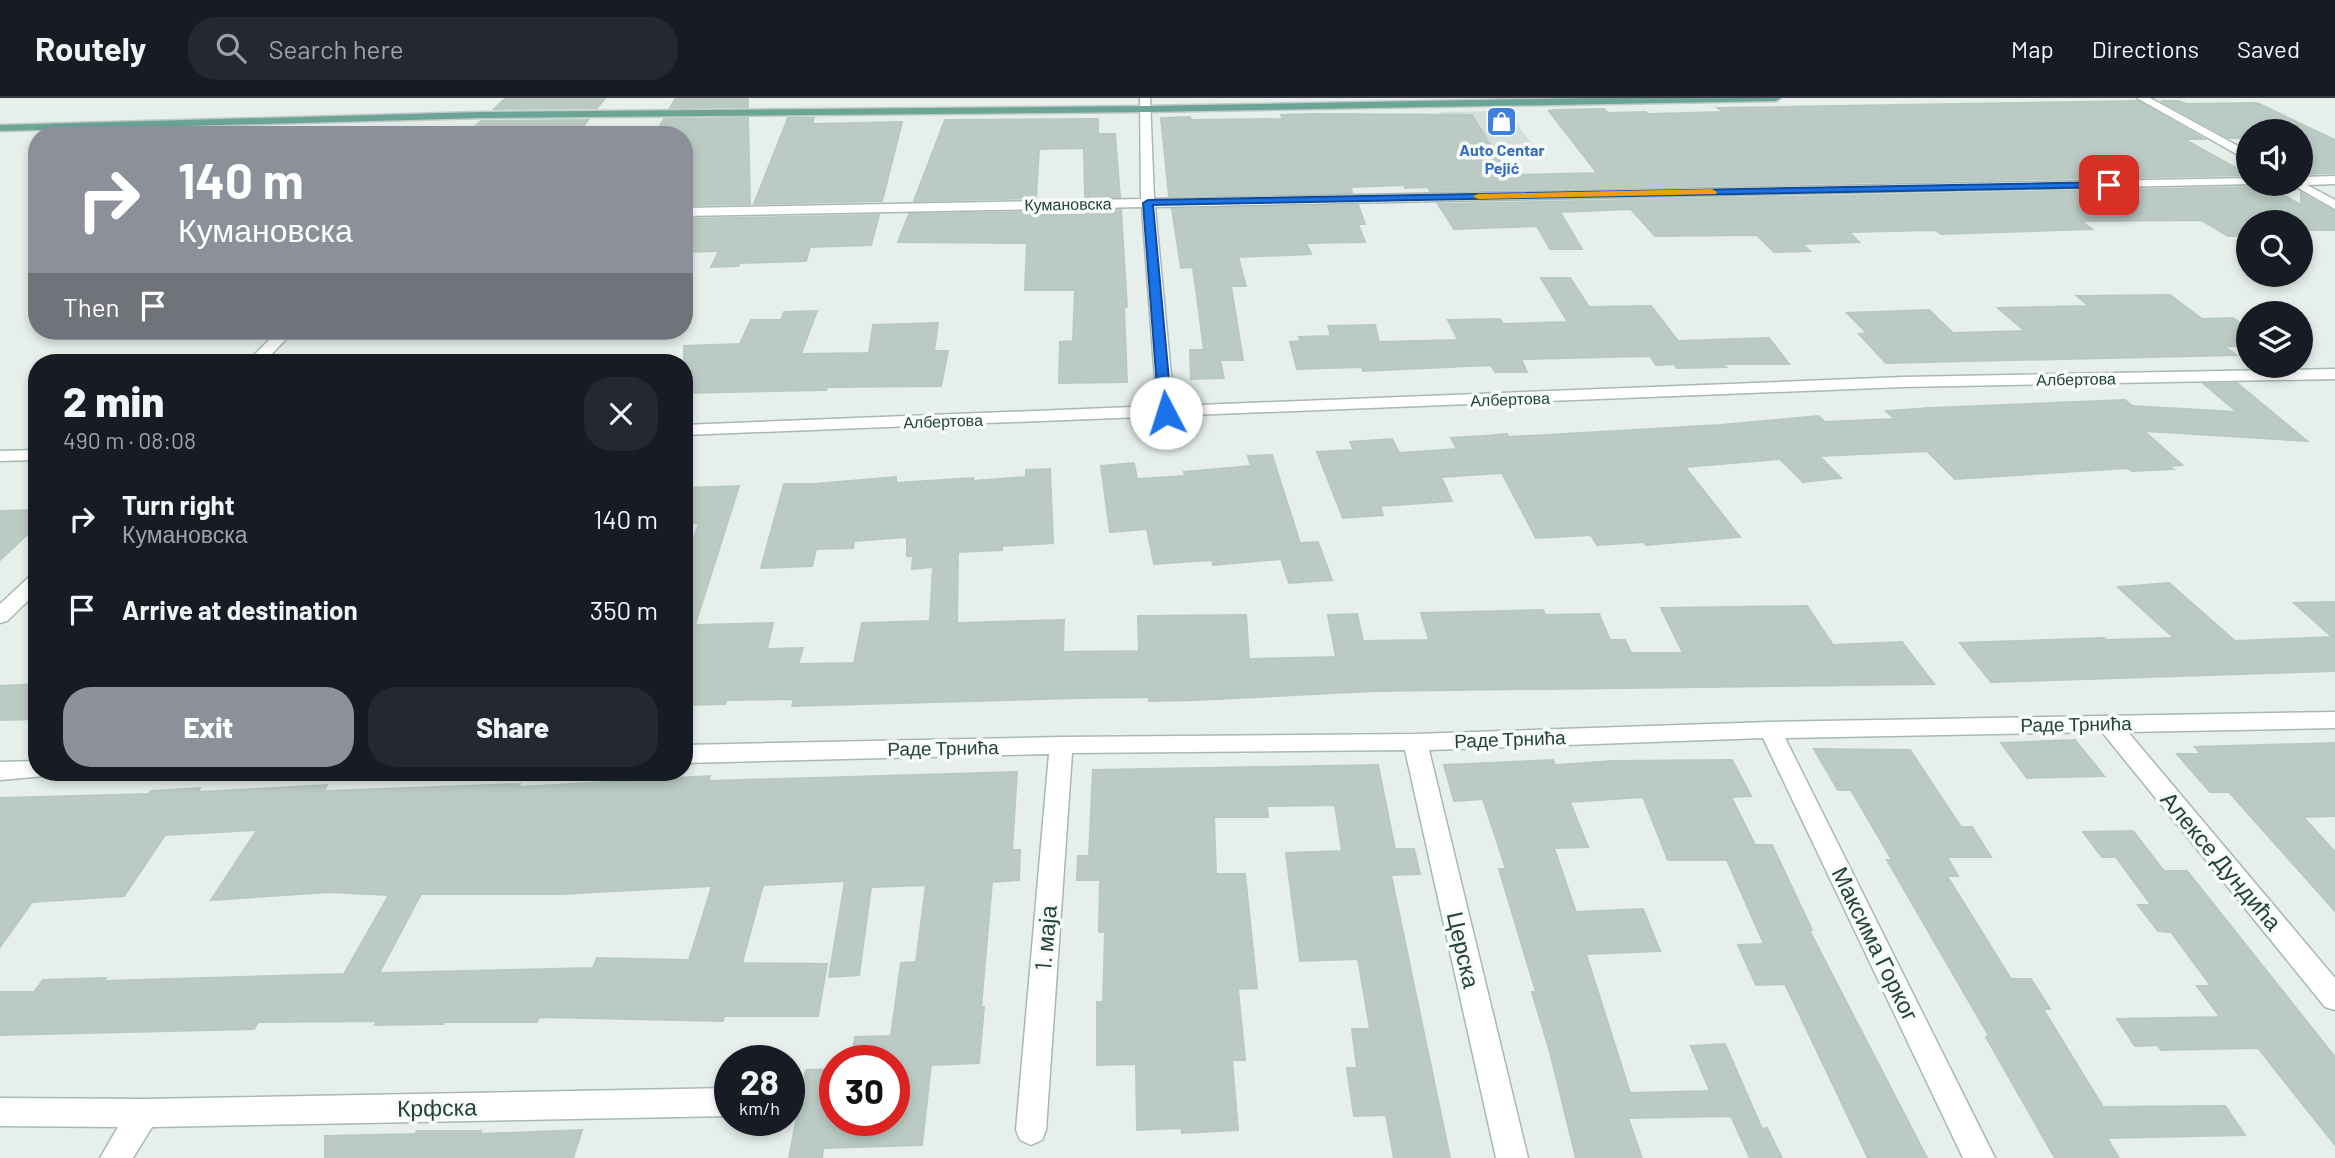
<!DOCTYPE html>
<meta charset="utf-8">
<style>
:root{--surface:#171b24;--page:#242831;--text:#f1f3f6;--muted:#9ea1a6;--line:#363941;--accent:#8c9099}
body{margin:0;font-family:Barlow,sans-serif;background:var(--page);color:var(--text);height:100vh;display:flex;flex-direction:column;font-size:26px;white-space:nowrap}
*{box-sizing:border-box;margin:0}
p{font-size:23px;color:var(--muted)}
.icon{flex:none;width:38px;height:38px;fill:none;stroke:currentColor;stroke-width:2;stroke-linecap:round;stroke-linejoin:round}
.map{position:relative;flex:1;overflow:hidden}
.sheet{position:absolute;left:28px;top:256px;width:665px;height:427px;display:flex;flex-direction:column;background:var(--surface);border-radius:28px;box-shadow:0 4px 10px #0003}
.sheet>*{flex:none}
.hud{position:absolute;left:28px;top:28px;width:665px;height:214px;border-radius:28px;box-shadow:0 4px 10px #0003;background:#8c9099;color:#fff;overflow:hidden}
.fabs{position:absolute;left:2236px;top:21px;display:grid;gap:14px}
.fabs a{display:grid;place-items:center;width:77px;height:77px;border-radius:50%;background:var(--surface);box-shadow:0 4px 10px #0003;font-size:35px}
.speed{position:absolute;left:714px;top:947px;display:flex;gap:14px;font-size:35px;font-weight:700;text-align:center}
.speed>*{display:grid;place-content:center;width:91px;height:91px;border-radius:50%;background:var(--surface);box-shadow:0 4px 10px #0003;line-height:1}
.speed small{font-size:18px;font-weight:400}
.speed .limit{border:10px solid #d22;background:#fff;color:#111}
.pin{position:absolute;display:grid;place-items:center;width:60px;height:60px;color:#fff;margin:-30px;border-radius:14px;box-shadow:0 4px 10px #0006}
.me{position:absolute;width:77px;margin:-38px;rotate:355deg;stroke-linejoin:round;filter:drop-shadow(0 0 5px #0008)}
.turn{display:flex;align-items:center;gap:24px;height:147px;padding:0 35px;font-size:32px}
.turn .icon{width:91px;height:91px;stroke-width:2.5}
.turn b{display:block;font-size:49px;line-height:60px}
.then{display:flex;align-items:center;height:66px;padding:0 35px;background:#0003;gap:14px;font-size:26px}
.round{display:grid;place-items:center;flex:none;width:74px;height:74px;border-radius:28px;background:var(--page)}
.summary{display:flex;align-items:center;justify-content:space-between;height:119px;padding:0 35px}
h1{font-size:42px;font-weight:800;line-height:52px}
.primary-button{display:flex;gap:14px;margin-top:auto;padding:14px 35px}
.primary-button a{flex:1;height:80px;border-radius:28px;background:var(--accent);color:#fff;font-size:28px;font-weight:800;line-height:80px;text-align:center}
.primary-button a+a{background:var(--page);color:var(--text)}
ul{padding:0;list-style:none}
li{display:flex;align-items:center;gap:21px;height:91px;padding:0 35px}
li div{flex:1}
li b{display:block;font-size:26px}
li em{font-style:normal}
header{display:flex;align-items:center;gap:42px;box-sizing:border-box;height:98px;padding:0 35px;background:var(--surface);border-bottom:2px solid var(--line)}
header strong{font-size:33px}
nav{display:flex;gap:38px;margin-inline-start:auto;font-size:24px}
.search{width:490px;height:63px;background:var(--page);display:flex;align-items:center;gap:18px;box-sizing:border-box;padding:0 24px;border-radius:28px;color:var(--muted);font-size:26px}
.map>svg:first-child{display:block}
</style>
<header>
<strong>Routely</strong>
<div class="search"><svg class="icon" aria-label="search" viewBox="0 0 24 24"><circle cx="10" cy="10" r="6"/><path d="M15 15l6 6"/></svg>Search here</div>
<nav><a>Map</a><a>Directions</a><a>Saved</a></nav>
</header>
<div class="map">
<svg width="2335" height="1060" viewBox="0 0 2335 1060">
<rect width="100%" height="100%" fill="#e6efeb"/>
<!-- built -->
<path fill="#d4dfda" d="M1508 13 1533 48 1461 49 1440 14Z"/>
<!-- building -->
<path fill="#bbcac4" stroke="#b8c9c2" stroke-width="2" fill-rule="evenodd" d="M506 0H605L597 10 494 11Z
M676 0H748V9L670 10Z
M2138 3 2204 41H2184L2249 77 1430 93 1428 89 1405 90 1404 87 1351 89 1352 95 1169 98 1161 20 1190 19 1191 22 1283 21 1281 17 1315 16 1472 17 1509 77 1597 75 1549 13 1555 12 1604 11 1608 15 1646 14 1648 16 1723 14 1718 10Z
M2161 3H2179L2186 6 2257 5 2335 42V75L2301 76V33H2249V40H2229Z
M748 20 750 106 684 107V37H655L664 21Z
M788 20H814L812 26 902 24 882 103 754 106Z
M1098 21V36H1115L1120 99H1085L1084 50 1039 51 1036 100 914 103 945 22Z
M588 22 577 37H466L481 23Z
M2257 86H2264L2301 107V95L2335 114V132H2301V124H2249V138H2228L2201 122 2081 123 2092 131 1941 136 1935 132 1849 134 1859 144 1802 146 1810 153 1774 154 1757 137 1655 138 1631 111 1560 114 1582 151H1550L1537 128 1454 131 1438 106 2254 89Z
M1358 107 1365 126H1358L1365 144 1306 145 1311 156 1238 159 1246 188H1231L1243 262H1220L1224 280 1191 281 1190 252H1204L1193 169 1181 170 1172 111Z
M1121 112 1127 209 1124 210 1127 284 1059 285 1060 244 1073 243 1075 192H1025L1027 145 898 144 909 116 1036 114V117H1086L1085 113Z
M879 117 871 147 810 149 806 163 740 165 738 168 711 169 719 153 684 154V121Z
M1541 180H1570L1589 209 1651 208 1678 243 1769 240 1789 266H1723L1726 269 1677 270 1674 266 1656 267 1650 258 1521 261 1527 274H1495L1491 267 1363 273 1362 269 1297 271 1290 244 1301 243 1299 239 1331 238 1328 228 1375 227 1379 244 1458 242 1448 222 1500 221 1503 226 1568 224Z
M2170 197 2202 221 2233 220 2249 232V248H2224L2236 257 1886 265 1859 236 1867 235 1847 215 1929 212 1953 235 2025 233 1998 210 2089 208 2077 198Z
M817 213 801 256 869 255 873 227 938 225 934 253H948L941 288 827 289 826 292 684 295V248L740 246 751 222H781L784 214Z
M2237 285 2307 343 2144 333 2182 367 2168 368 2173 371 2132 373 2128 370 1955 381 1927 353 1819 358 1841 380 1803 384 1780 361 1685 369 1740 439 1646 447 1644 444 1597 447 1591 437 1536 440 1502 375 1441 379 1452 403 1380 408 1383 417 1343 420 1317 354 1354 352 1350 344 1392 341 1399 355 1457 351 1451 340 1483 338 1507 336 1509 339 1721 327 1818 318 1825 324 1895 321 1886 313 1930 310 2125 302 2132 308 2237 314 2204 286Z
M1272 357 1300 445 1318 444 1332 482 1289 485 1281 461 1213 467 1212 462 1154 466 1147 431 1110 434 1101 368 1134 365 1137 381 1185 378 1184 374 1251 368 1248 358Z
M1050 371 1053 445 1002 448V452L958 454 957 525 1064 522 1063 554 1139 553 1138 518 1246 517 1249 561 1336 559 1328 517 1357 516 1363 543 1429 542 1421 515 1543 512 1545 517 1599 516 1610 542H1625L1631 555H1683L1661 510 1807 508 1833 547 1902 544 1934 586 1375 593 1197 602 1149 603V599L1078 600 792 608 794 601 727 602 725 606 684 607V469L699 425 684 426V390L739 388 695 527 773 525 767 551 803 550 798 566 854 565 862 525 930 523 933 469 912 471 913 458H907V439L854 443 853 450 816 451 812 468 761 470 784 386H814L896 379V385L973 380V383L1026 379V372Z
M37 412V427L0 462V413Z
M2169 485 2235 543 2332 539 2294 505 2335 504V573L1991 584 1960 545 2104 540 2106 542 2174 540 2118 489Z
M37 586V621L0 622V588Z
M2075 642 2104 678 2027 680 2001 645Z
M2335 645V718L2303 719 2335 754V813L2229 694H2210L2177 656H2201L2195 649Z
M1814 651 1910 652 1961 729H1972L1991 759H1947L1958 778H1947L2011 881H2031L2050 911H2043L2103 1009 2225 1008 2245 1037 2107 1040 2119 1060H2055L1986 939 1989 938 1887 762H1892L1851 692H1838Z
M1553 662 1555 667 1614 663 1732 662 1751 698 1731 699 1755 747H1772L1812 832H1809L1927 1060H1868L1785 886 1756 887 1738 847 1764 846 1727 762H1668L1643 699 1570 704 1588 749 1554 750 1576 814 1643 811 1660 853 1586 856 1630 995 1710 993 1691 948 1725 946 1762 1031 1767 1030 1782 1060H1750L1731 1018 1628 1020 1642 1060H1576L1550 954 1532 894H1536L1499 771H1506L1483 701 1454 703 1444 667Z
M1378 667 1395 751H1414L1420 776 1391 777 1450 1060H1394L1386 1017 1354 1018 1347 970H1357L1352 931H1370L1358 861 1300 863 1286 755 1342 753 1335 707 1267 708 1268 719H1214L1216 776H1245L1257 890 1238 891 1245 962H1232L1238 1032 1182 1035 1181 1030 1137 1032 1136 966 1097 967V904H1103L1105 834H1099L1100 782H1077L1078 758H1089L1093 672Z
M1017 674 1012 752H1020L1019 782 992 784 981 910 984 909 979 965 931 967 922 1047 823 1050 822 1060H789L806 972 835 971V989L829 1022H894V962H851L855 939 891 938 901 865 916 864 926 787 871 789 859 877 829 879 845 783 763 787 742 865 827 866 818 918H724L723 923 539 919 537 924H444L443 926 375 927 377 923 258 924 254 931 0 937V894H34L43 882 106 880 104 883 344 876 389 797 330 794 211 802 257 732 165 737 124 798 32 804 0 849V700L149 696 151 693 200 690 198 694 327 687 324 693 520 686 519 689 710 678 708 683ZM712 788 689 862 597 860 593 870 379 875 421 796H559Z
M2133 733 2164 773H2187L2335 959V1047L2258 950 2161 952 2158 947 2135 948 2117 921 2220 919 2197 888H2211L2171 834 2158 833 2138 807H2151L2116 759H2102L2083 734Z
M582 1032 573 1060H325V1038L415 1036 417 1033H481L480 1036Z"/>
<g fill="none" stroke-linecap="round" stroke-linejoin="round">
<defs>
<path id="minor" d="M1140 0H1150L1154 101 2249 80V86H2254L1155 109 1174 308 1903 279 2335 271V281L1903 289 684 337V327L1157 308 1142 109 684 118V110L1141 101Z
M2137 0H2150L2249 54V63Z
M2335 78V86L2307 87 2335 102V111L2291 86H2301V79Z
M278 233H294L264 264H247Z
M37 352V362L0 363V353Z
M37 476V494L7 523 0 525V506L30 478Z
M2335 614V630L2128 634 2335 880V912L2325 909 2102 634 1785 640 1995 1060H1963L1763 640 1429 652 1528 1060H1496L1405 652 1072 655 1046 1032 1042 1042 1031 1047 1020 1042 1016 1032 1049 656 684 665V647L1061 639 1415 636 1770 624Z
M37 663V674H48L45 678 0 682V664Z
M730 990V1018L152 1029 133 1060H100L118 1029 0 1028V1000L144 1001Z"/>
<path id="primary" d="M1587 0H1781L1776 3 1146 14 482 20 0 33V27L482 14 1146 8Z"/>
</defs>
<!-- minor casing -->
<use href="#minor" stroke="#a8b8b2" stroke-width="3"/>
<!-- primary casing -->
<use href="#primary" stroke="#c2cac8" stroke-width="3"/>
<!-- minor -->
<use href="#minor" fill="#fff" fill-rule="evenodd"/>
<!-- primary -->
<use href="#primary" fill="#6aa596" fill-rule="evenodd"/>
</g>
<!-- route -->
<path fill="#1a73e8" stroke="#114b97" stroke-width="2" d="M2109 84 2112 85V89L1153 107 1172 315 1166 318 1159 315 1143 105 1148 102Z"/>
<!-- slow -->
<path fill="#f59e0b" d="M1712 91 1717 94 1716 96 1478 101 1473 98 1478 96Z"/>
<!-- icons -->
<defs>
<symbol id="shop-square" viewBox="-11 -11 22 22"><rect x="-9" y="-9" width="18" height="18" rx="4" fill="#3f7fe0" stroke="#f7fbf9"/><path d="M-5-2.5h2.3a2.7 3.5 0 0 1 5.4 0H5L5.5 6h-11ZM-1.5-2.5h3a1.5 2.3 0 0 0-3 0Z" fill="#fff"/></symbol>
</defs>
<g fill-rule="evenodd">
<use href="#shop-square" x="1484" y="6" width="35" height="35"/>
</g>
<g text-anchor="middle" stroke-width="7" stroke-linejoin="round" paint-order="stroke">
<!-- far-shop labels -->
<g font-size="16" font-weight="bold" fill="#366cbe" stroke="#f7fbf9">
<text x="1502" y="58">Auto Centar<tspan x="1502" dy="18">Pejić</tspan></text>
</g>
<!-- far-street labels -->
<g font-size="16" fill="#24423a" stroke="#f7fbf9">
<text transform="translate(1068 106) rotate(-1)" y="6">Кумановска</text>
<text transform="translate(2076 281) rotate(-1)" y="6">Албертова</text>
<text transform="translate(1510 301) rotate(-2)" y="6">Албертова</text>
<text transform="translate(943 323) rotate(-2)" y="6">Албертова</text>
</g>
<!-- street labels -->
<g font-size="19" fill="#24423a" stroke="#f7fbf9">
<text transform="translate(2076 626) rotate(-1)" y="7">Раде Трнића</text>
<text transform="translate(1510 641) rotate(-2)" y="7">Раде Трнића</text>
<text transform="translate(943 650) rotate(-1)" y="7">Раде Трнића</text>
</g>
<!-- near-street labels -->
<g font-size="23" fill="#24423a" stroke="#f7fbf9">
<text transform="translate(2221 763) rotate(50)" y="8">Алексе Дундића</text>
<text transform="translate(1046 840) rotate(-85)" y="8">1. маја</text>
<text transform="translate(1875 846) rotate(64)" y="8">Максима Горког</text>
<text transform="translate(1463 852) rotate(77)" y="8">Церска</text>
<text transform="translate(437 1010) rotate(-1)" y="8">Крфска</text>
</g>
</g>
</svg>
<div class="fabs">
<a><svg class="icon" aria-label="sound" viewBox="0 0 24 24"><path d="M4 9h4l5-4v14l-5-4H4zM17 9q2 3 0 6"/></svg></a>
<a><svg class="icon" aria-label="search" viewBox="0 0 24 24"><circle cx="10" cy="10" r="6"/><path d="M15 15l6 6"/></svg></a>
<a><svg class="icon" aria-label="layers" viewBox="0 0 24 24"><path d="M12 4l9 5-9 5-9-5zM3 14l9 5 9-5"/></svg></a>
</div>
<div class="speed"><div>28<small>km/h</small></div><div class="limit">30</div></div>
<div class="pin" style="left:2109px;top:87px;background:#d93025"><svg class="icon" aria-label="arrive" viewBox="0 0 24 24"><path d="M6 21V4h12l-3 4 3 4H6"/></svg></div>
<svg class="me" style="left:1166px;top:315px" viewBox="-20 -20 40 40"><circle r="19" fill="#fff"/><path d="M0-13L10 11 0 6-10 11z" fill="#1a73e8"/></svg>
<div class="hud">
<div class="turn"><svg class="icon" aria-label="right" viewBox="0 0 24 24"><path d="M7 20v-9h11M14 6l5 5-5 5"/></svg><div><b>140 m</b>Кумановска</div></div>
<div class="then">Then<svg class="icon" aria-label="arrive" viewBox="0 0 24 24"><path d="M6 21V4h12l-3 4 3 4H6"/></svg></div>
</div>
<section class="sheet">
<div class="summary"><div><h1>2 min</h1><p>490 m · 08:08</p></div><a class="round"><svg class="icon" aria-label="close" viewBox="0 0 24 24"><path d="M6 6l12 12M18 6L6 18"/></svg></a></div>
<ul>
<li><svg class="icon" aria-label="right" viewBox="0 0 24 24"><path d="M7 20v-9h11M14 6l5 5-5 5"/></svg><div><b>Turn right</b><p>Кумановска</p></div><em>140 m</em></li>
<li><svg class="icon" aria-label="arrive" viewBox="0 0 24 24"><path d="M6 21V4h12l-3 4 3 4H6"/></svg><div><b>Arrive at destination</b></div><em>350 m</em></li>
</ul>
<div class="primary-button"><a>Exit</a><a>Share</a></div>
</section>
</div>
